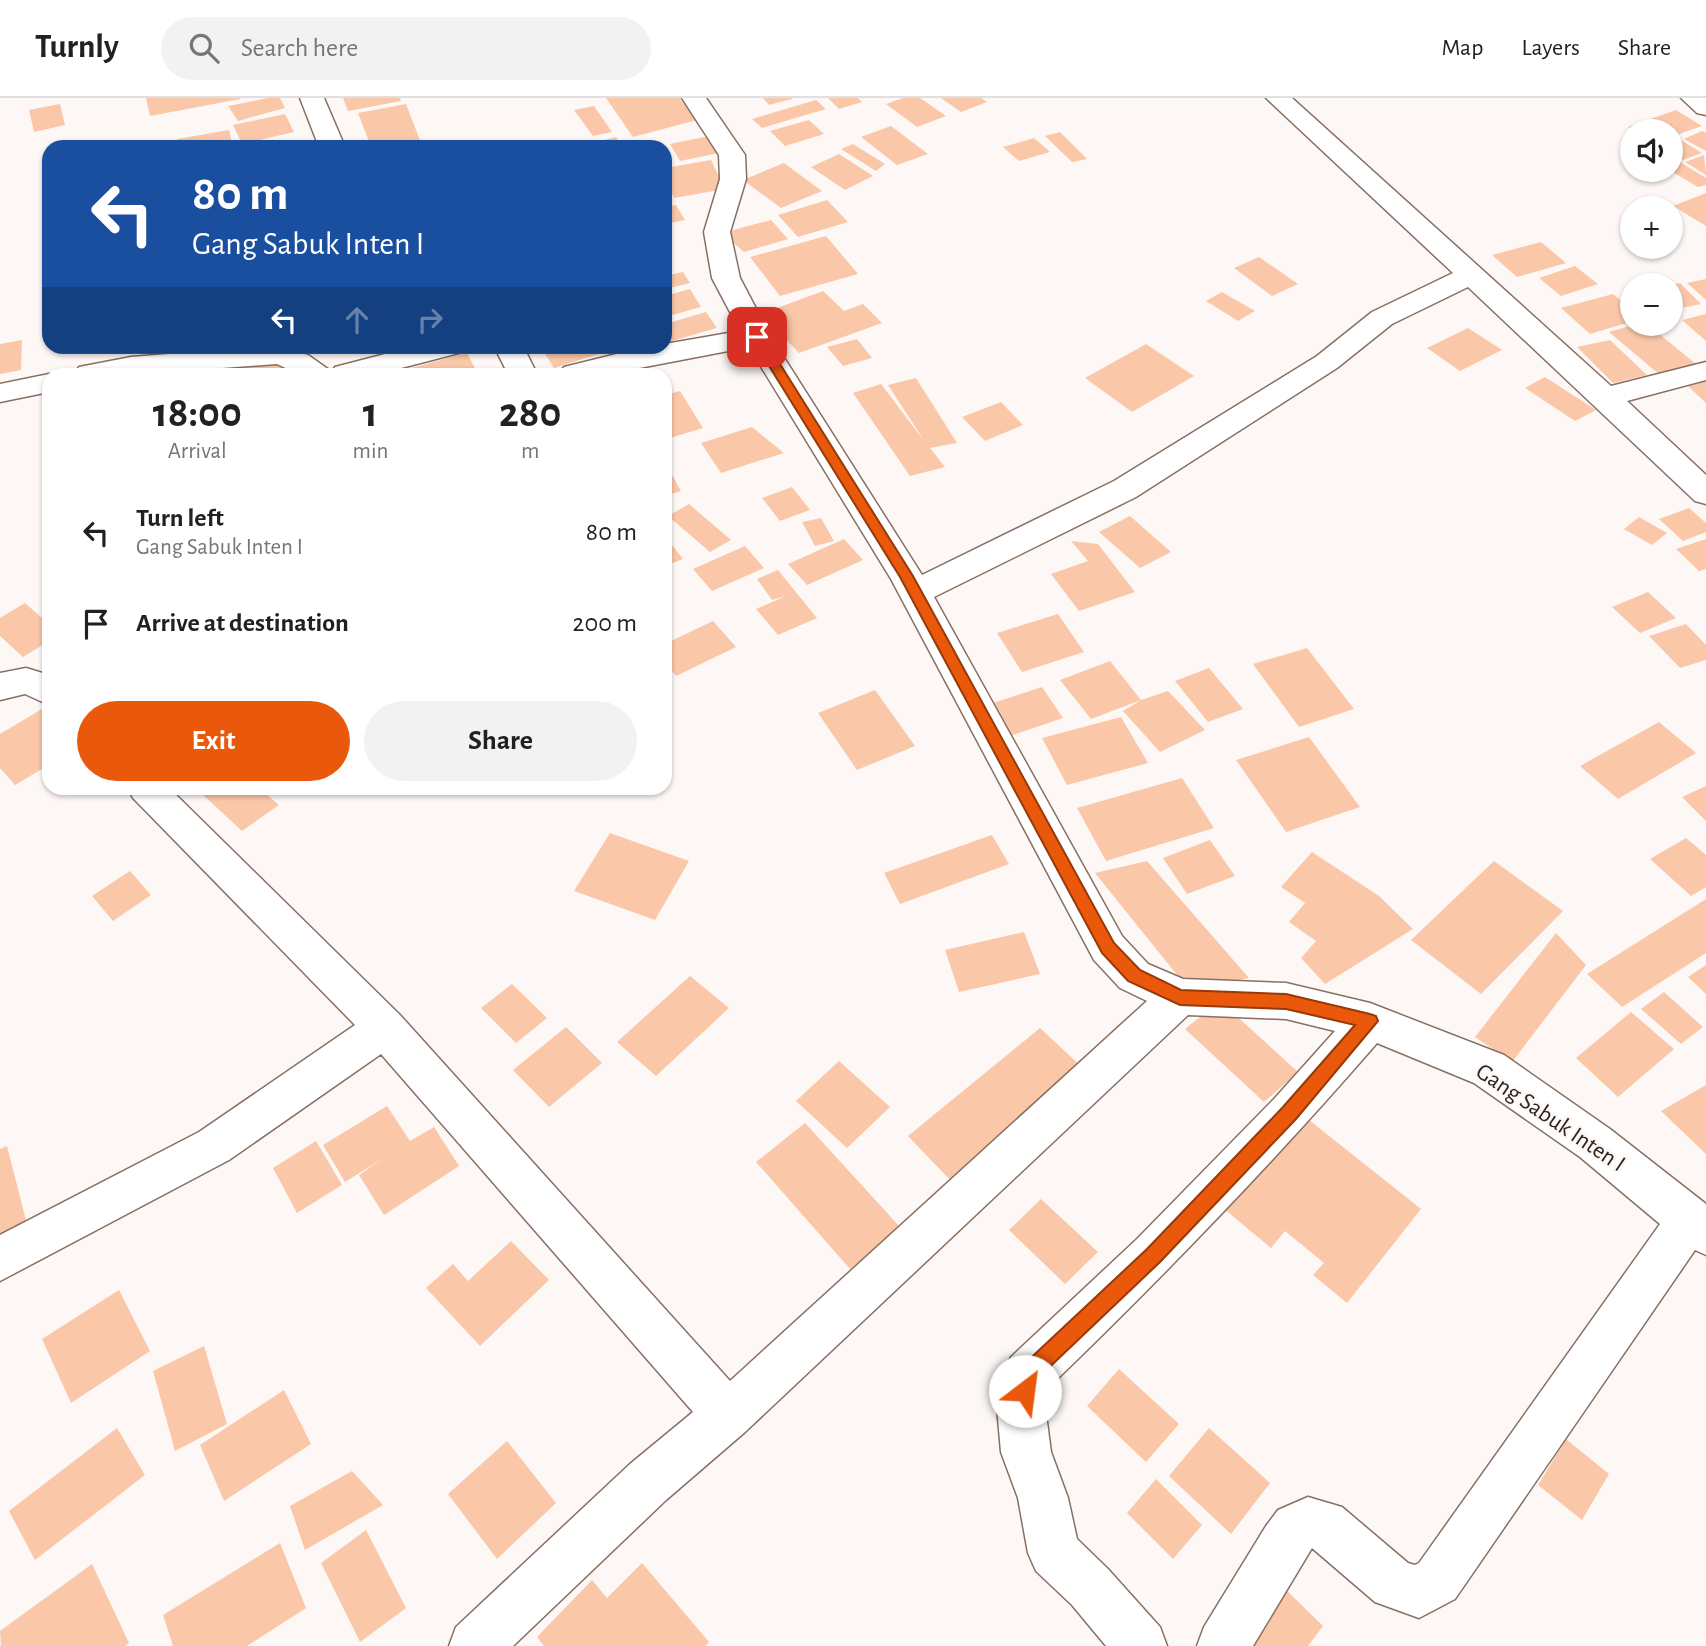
<!DOCTYPE html>
<meta charset="utf-8">
<style>
:root{--surface:#fff;--page:#f2f2f2;--text:#202124;--muted:#757577;--line:#e0e0e0;--accent:#ea580c}
body{margin:0;font-family:"Alegreya Sans",sans-serif;background:var(--page);color:var(--text);height:100vh;display:flex;flex-direction:column;font-size:26px;white-space:nowrap}
*{box-sizing:border-box;margin:0}
p{font-size:23px;color:var(--muted)}
.icon{flex:none;width:38px;height:38px;fill:none;stroke:currentColor;stroke-width:2;stroke-linecap:round;stroke-linejoin:round}
.map{position:relative;flex:1;overflow:hidden}
.panel{position:absolute;left:42px;top:270px;width:630px;height:427px;display:flex;flex-direction:column;background:var(--surface);border-radius:21px;box-shadow:0 2px 5px #0004}
.panel>*{flex:none}
.hud{position:absolute;left:42px;top:42px;width:630px;height:214px;border-radius:21px;box-shadow:0 2px 5px #0004;background:#1a4fa0;color:#fff;overflow:hidden}
.controls{position:absolute;left:1620px;top:21px;display:grid;gap:14px}
.controls a{display:grid;place-items:center;width:63px;height:63px;border-radius:50%;background:var(--surface);box-shadow:0 2px 5px #0004;font-size:35px}
.pin{position:absolute;display:grid;place-items:center;width:60px;height:60px;color:#fff;margin:-30px;border-radius:14px;box-shadow:0 4px 10px #0006}
.me{position:absolute;width:77px;margin:-38px;rotate:30deg;stroke-linejoin:round;filter:drop-shadow(0 0 5px #0008)}
.turn{display:flex;align-items:center;gap:24px;height:147px;padding:0 35px;font-size:32px}
.turn .icon{width:91px;height:91px;stroke-width:2.5}
.turn b{display:block;font-size:49px;line-height:60px}
.lanes{display:flex;align-items:center;height:66px;padding:0 35px;background:#0003;justify-content:center;gap:35px;direction:ltr}
.lanes .off{opacity:.35}
.eta{display:flex;justify-content:space-evenly;align-items:center;height:119px;text-align:center}
.eta b{font-size:42px;font-weight:700;line-height:49px}
.primary-button{display:flex;gap:14px;margin-top:auto;padding:14px 35px}
.primary-button a{flex:1;height:80px;border-radius:42px;background:var(--accent);color:#fff;font-size:28px;font-weight:700;line-height:80px;text-align:center}
.primary-button a+a{background:var(--page);color:var(--text)}
ul{padding:0;list-style:none}
li{display:flex;align-items:center;gap:21px;height:91px;padding:0 35px}
li div{flex:1}
li b{display:block;font-size:26px}
li em{font-style:normal}
header{display:flex;align-items:center;gap:42px;box-sizing:border-box;height:98px;padding:0 35px;background:var(--surface);border-bottom:2px solid var(--line)}
header strong{font-size:33px}
nav{display:flex;gap:38px;margin-inline-start:auto;font-size:24px}
.search{width:490px;height:63px;background:var(--page);display:flex;align-items:center;gap:18px;box-sizing:border-box;padding:0 24px;border-radius:38px;color:var(--muted);font-size:26px}
.map>svg:first-child{display:block}
</style>
<header>
<strong>Turnly</strong>
<div class="search"><svg class="icon" aria-label="search" viewBox="0 0 24 24"><circle cx="10" cy="10" r="6"/><path d="M15 15l6 6"/></svg>Search here</div>
<nav><a>Map</a><a>Layers</a><a>Share</a></nav>
</header>
<div class="map">
<svg width="1706" height="1548" viewBox="0 0 1706 1548">
<rect width="100%" height="100%" fill="#fdf8f5"/>
<!-- building -->
<path fill="#fac7a9" d="M146 0H240V1L150 18Z
M268 0H280L285 10 238 23 228 8Z
M343 0H400L401 3 348 13Z
M606 0H679L697 22 633 39Z
M763 0H792V1L769 7Z
M828 0H858L862 4 839 11Z
M903 0H920L946 18 917 29 886 6Z
M941 0H981L987 4 961 14Z
M816 2 826 11 762 30 752 21Z
M60 6 65 27 34 34 29 12Z
M406 6 421 45 400 49H371L358 15Z
M594 8 612 34 593 38 574 12Z
M1676 12 1702 28 1671 39V33H1635L1628 29Z
M285 16 294 34 242 46 233 27Z
M809 22 824 36 785 48 770 33Z
M891 28 928 56 897 67 861 39Z
M229 32 232 45 207 49H179L177 41Z
M1702 33 1706 35V53L1684 41Z
M1060 34 1087 61 1072 64 1045 38Z
M714 37 724 54 680 63 670 46Z
M616 39 623 49H580V48Z
M1034 40 1050 54 1019 63 1003 49Z
M1681 42 1702 55 1683 62 1671 55V46Z
M853 46 885 66 876 73 841 51Z
M839 56 873 78 845 92 811 69Z
M1704 57 1706 77 1685 64Z
M711 62 725 91 674 100 665 80V70Z
M1680 64 1706 80V87L1698 89 1671 73V67Z
M784 65 822 93 781 110 743 82Z
M1706 95V128L1673 108Z
M827 102 848 124 798 139 778 117Z
M676 107 685 122 665 126V109Z
M771 122 788 141 744 154 722 135Z
M826 138 858 176 780 198 750 159Z
M1541 144 1566 165 1517 179 1492 157Z
M1259 159 1298 186 1272 198 1234 170Z
M1575 168 1598 186 1561 198 1539 180Z
M683 174 690 185 665 191V178Z
M1706 181V202L1687 185Z
M1680 185 1701 206 1671 212V187Z
M690 191 701 209 665 219V198Z
M823 193 844 213 863 206 882 225 799 255 781 236 788 233 769 213Z
M1222 194 1255 213 1238 223 1206 203Z
M1613 196 1633 212V223L1590 236 1561 210Z
M706 214 717 230 665 245V226Z
M1706 216V243L1682 222Z
M1637 226H1647L1696 266 1660 277 1609 234Z
M1468 230 1502 252 1460 273 1427 250Z
M857 241 872 260 843 268 827 249Z
M22 242 21 272 0 276V246Z
M1610 242 1647 277 1613 285 1577 249Z
M1146 246 1194 278 1132 314 1085 280Z
M540 248H621V249L554 270Z
M467 255 478 276H389Z
M281 259 284 276H228L226 269Z
M1545 279 1596 312 1575 323 1525 290Z
M916 280 957 345 930 350 945 369 910 378 853 295 881 286 925 344 888 287Z
M1706 283V305L1688 288Z
M680 293 703 330 670 340 665 332V297Z
M1001 304 1023 327 985 343 962 319Z
M752 329 784 355 721 375 701 345Z
M665 364 681 393 665 398Z
M792 389 810 412 780 423 762 400Z
M689 406 731 442 710 454 668 418Z
M1689 410 1706 425V434L1683 443 1659 421Z
M1130 418 1171 454 1140 470 1099 434Z
M1639 419 1667 435 1652 447 1624 431Z
M821 420 834 443 815 448 802 424Z
M665 438 683 461 665 468Z
M844 441 863 462 807 487 788 466Z
M1706 441V471L1699 473 1676 451Z
M1071 443 1098 446 1135 494 1079 513 1051 476 1088 463Z
M745 448 764 470 712 493 693 471Z
M778 472 817 520 778 537 756 511 786 498 772 502 757 481Z
M1648 494 1676 520 1640 535 1612 509Z
M25 505 49 526V543L23 559 0 538V520Z
M1058 516 1084 554 1022 574 997 535Z
M713 523 736 549 676 578 665 565V546Z
M1686 526 1706 547V562L1680 570 1649 538Z
M1307 550 1354 611 1299 629 1253 566Z
M1110 563 1141 602 1091 621 1060 582Z
M1209 570 1243 611 1208 624 1175 583Z
M1042 589 1063 620 1010 638 990 606Z
M875 592 915 648 857 672 818 615Z
M1168 593 1205 632 1160 654 1123 613 1141 602Z
M42 611 49 618V667L15 687 0 670V636Z
M1121 619 1148 665 1067 687 1042 640Z
M1659 624 1696 655 1618 701 1580 668Z
M1309 639 1360 709 1286 734 1236 662Z
M1182 680 1214 730 1106 763 1077 710Z
M1706 688V723L1682 699Z
M209 690H259L279 707 242 733 201 695Z
M610 735 689 763 655 822 574 793Z
M992 737 1009 766 900 806 884 775Z
M1686 740 1706 757V789L1691 798 1650 761Z
M1210 742 1235 778 1187 796 1163 760Z
M1312 754 1379 798 1413 831 1325 886 1301 860 1316 843 1289 824 1305 805 1281 789Z
M1147 763 1249 880 1190 893 1095 775Z
M1494 763 1563 813 1481 896 1411 842Z
M130 773 151 797 113 823 92 798Z
M1706 801V855L1622 909 1587 876Z
M1024 834 1040 876 959 894 945 852Z
M1556 835 1586 867 1512 964 1475 939Z
M1706 867V896L1688 879Z
M690 878 729 910 656 978 617 944Z
M512 886 547 920 516 945 481 910Z
M1664 894 1703 929 1681 946 1641 911Z
M1220 903 1298 974 1264 1004 1185 931Z
M1631 914 1674 951 1618 999 1576 960Z
M566 929 602 965 549 1009 513 972Z
M1040 930 1085 972 952 1084 908 1038Z
M839 963 890 1009 847 1050 796 1003Z
M1706 987V1056L1661 1013Z
M387 1008 410 1043 434 1029 459 1068 384 1117 359 1077 382 1061 345 1084 323 1047Z
M1304 1018 1421 1111 1347 1205 1313 1177 1324 1165 1285 1133 1271 1150 1223 1110Z
M805 1025 900 1129 850 1171 756 1064Z
M316 1043 342 1087 297 1115 273 1070Z
M7 1048 28 1130 0 1143V1051Z
M1041 1101 1098 1154 1065 1186 1009 1132Z
M511 1143 549 1182 480 1248 426 1190 453 1166 468 1183Z
M119 1192 150 1253 71 1305 42 1241Z
M204 1248 227 1326 175 1353 153 1273Z
M1119 1271 1179 1326 1146 1364 1087 1308Z
M284 1292 311 1346 224 1403 200 1347Z
M117 1330 145 1377 35 1462 9 1413Z
M1209 1330 1270 1385 1231 1436 1169 1378Z
M1566 1341 1609 1376 1582 1422 1538 1387Z
M507 1343 556 1405 497 1461 448 1396Z
M352 1373 383 1407 305 1452 290 1408Z
M1156 1381 1202 1427 1173 1461 1127 1415Z
M366 1432 406 1510 360 1544 321 1465Z
M280 1445 306 1510 247 1548H173L163 1517Z
M642 1465 709 1544 705 1548H544L537 1539 592 1482 607 1500Z
M92 1466 129 1545 125 1548H1L0 1533Z
M1280 1486 1323 1528 1308 1548H1232Z"/>
<g fill="none" stroke-linecap="round" stroke-linejoin="round">
<defs>
<path id="minor" d="M300 0H324L345 49H319Z
M682 0H706L745 57 746 81 730 134 740 180 771 239 922 477 1114 383 1317 258 1372 214 1453 175 1266 0H1292L1611 288 1706 264V282L1627 303 1706 377V406L1695 403 1468 189 1392 226 1337 270 1136 399 934 499 1122 838 1148 866 1183 881 1286 885 1370 905 1504 957 1610 1031 1706 1106V1157L1695 1152 1455 1501 1419 1520 1375 1504 1312 1450 1253 1548H1197L1204 1529 1266 1428 1278 1412 1308 1399 1342 1409 1408 1465 1415 1467 1419 1465 1660 1126 1580 1059 1474 985 1377 945C1273 1065 1164 1178 1049 1289L1045 1309 1051 1354 1068 1400 1077 1441 1108 1471 1160 1529 1167 1548H1106L1072 1507 1036 1473 1028 1455 1018 1400 1001 1354 997 1309 1004 1276 1011 1259 1137 1141 1274 1001 1335 933 1286 921 1188 917 745 1334 666 1402 513 1548H449L456 1529 630 1366 693 1314 381 956 229 1062 0 1183V1137L199 1034 355 927 133 700 128 690H169L400 917 730 1283 1147 903 1120 890 1094 862 891 481 749 249 608 276H559L564 269 633 252 665 248V246L740 233 712 180 704 134 720 81 719 57Z
M1681 0H1706V17L1697 15Z
M272 248 308 257 332 274 335 269 416 248H467L463 254 378 276H298L277 266 140 276H74L79 269 131 259Z
M494 248H523L537 276H508Z
M49 276H52H49V294L0 304V286Z
M26 570 49 577V607L25 596 0 602V575Z"/>
</defs>
<!-- minor casing -->
<use href="#minor" stroke="#877062" stroke-width="3"/>
<!-- minor -->
<use href="#minor" fill="#fff" fill-rule="evenodd"/>
</g>
<!-- route -->
<path fill="#ea580c" stroke="#983908" stroke-width="2" d="M757 235 763 239 913 478 1114 845 1140 872 1181 892 1286 896 1370 916 1376 918 1378 923 1296 1021 1160 1164 1037 1281 1032 1300 1025 1302 1018 1300 1015 1293 1021 1269 1147 1151 1283 1009 1355 927 1286 911 1180 907 1128 883 1102 855 900 479 751 239Z"/>
<g text-anchor="middle" stroke-width="5" stroke-linejoin="round" paint-order="stroke">
<!-- street labels -->
<g font-size="24" fill="#2e241e" stroke="#fdf8f5">
<text transform="translate(1551 1019) rotate(34)" y="8">Gang Sabuk Inten I</text>
</g>
</g>
</svg>
<div class="controls">
<a><svg class="icon" aria-label="sound" viewBox="0 0 24 24"><path d="M4 9h4l5-4v14l-5-4H4zM17 9q2 3 0 6"/></svg></a>
<a>+</a>
<a>−</a>
</div>
<div class="pin" style="left:757px;top:239px;background:#d93025"><svg class="icon" aria-label="arrive" viewBox="0 0 24 24"><path d="M6 21V4h12l-3 4 3 4H6"/></svg></div>
<svg class="me" style="left:1025px;top:1293px" viewBox="-20 -20 40 40"><circle r="19" fill="#fff"/><path d="M0-13L10 11 0 6-10 11z" fill="#ea580c"/></svg>
<div class="hud">
<div class="turn"><svg class="icon" aria-label="left" viewBox="0 0 24 24"><path d="M17 20v-9H6M10 6l-5 5 5 5"/></svg><div><b>80 m</b>Gang Sabuk Inten I</div></div>
<div class="lanes"><svg class="icon" aria-label="left" viewBox="0 0 24 24"><path d="M17 20v-9H6M10 6l-5 5 5 5"/></svg><svg class="icon off" aria-label="ahead" viewBox="0 0 24 24"><path d="M12 20V5M6 11l6-6 6 6"/></svg><svg class="icon off" aria-label="right" viewBox="0 0 24 24"><path d="M7 20v-9h11M14 6l5 5-5 5"/></svg></div>
</div>
<section class="panel">
<div class="eta">
<div><b>18:00</b><p>Arrival</p></div>
<div><b>1</b><p>min</p></div>
<div><b>280</b><p>m</p></div>
</div>
<ul>
<li><svg class="icon" aria-label="left" viewBox="0 0 24 24"><path d="M17 20v-9H6M10 6l-5 5 5 5"/></svg><div><b>Turn left</b><p>Gang Sabuk Inten I</p></div><em>80 m</em></li>
<li><svg class="icon" aria-label="arrive" viewBox="0 0 24 24"><path d="M6 21V4h12l-3 4 3 4H6"/></svg><div><b>Arrive at destination</b></div><em>200 m</em></li>
</ul>
<div class="primary-button"><a>Exit</a><a>Share</a></div>
</section>
</div>
